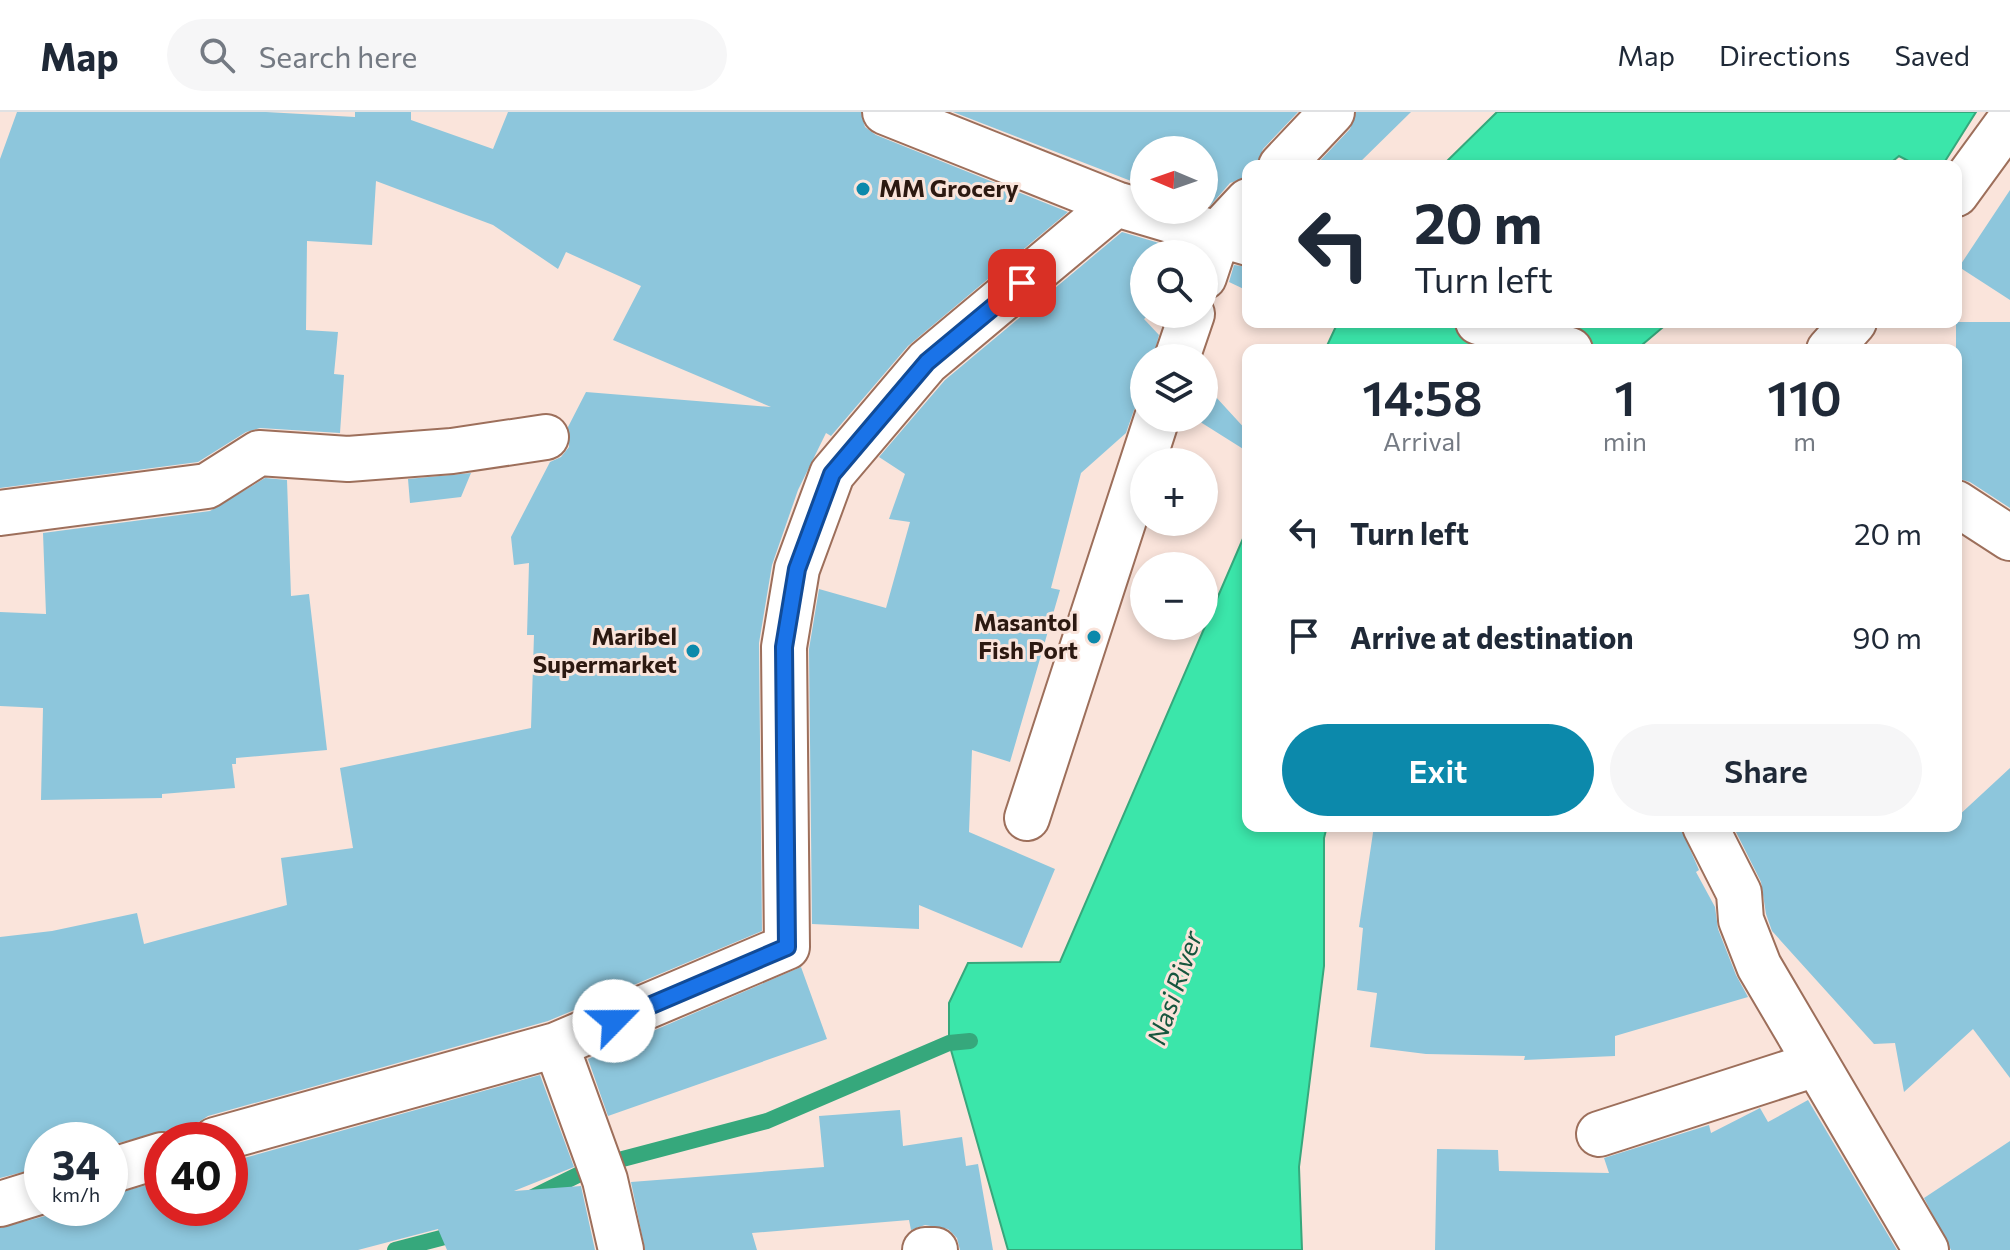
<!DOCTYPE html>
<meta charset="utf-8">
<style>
:root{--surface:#fff;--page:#f6f6f7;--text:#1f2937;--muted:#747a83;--line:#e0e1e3;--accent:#0c89ab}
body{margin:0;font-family:Commissioner,sans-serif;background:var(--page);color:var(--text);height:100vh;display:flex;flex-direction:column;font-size:30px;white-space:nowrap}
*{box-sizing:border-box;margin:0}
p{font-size:26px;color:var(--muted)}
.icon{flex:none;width:44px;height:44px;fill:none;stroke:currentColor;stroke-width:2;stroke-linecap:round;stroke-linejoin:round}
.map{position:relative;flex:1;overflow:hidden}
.side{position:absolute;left:1242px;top:232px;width:720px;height:488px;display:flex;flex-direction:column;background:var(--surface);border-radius:16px;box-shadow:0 4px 12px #0003}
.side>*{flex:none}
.hud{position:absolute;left:1242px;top:48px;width:720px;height:168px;border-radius:16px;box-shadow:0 4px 12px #0003;background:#fff;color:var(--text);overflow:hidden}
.needle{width:52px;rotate:272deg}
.tools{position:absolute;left:1130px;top:24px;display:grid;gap:16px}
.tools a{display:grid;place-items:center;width:88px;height:88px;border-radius:50%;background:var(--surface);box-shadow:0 4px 12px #0003;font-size:40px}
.speed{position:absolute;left:24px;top:1010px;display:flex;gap:16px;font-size:40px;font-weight:700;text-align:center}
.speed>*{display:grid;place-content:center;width:104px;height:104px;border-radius:50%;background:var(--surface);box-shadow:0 4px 12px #0003;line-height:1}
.speed small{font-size:20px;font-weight:400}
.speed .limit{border:12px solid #d22;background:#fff;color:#111}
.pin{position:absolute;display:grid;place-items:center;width:68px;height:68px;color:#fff;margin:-34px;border-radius:16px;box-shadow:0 4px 12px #0006}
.me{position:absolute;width:88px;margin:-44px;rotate:67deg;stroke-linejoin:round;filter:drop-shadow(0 0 6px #0008)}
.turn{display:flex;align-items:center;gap:28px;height:168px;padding:0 40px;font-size:36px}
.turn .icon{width:104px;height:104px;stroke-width:2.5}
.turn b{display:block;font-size:56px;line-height:68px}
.eta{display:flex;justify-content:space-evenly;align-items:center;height:136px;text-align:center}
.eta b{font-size:48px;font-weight:600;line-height:56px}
.primary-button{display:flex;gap:16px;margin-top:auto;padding:16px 40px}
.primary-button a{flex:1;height:92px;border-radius:48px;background:var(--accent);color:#fff;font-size:32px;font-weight:600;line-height:92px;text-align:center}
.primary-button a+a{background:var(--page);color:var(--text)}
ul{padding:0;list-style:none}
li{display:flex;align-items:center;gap:24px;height:104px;padding:0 40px}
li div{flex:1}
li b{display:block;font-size:30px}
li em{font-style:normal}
header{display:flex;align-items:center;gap:48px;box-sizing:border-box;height:112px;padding:0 40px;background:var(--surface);border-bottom:2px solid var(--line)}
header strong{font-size:38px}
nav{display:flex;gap:44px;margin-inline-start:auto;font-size:28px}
.search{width:560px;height:72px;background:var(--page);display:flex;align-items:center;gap:20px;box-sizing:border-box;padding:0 28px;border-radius:44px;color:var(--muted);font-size:30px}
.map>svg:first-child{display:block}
</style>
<header>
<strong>Map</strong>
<div class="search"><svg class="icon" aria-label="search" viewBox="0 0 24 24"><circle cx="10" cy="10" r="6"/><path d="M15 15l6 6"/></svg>Search here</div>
<nav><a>Map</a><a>Directions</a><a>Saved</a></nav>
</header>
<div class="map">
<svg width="2010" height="1138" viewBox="0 0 2010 1138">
<rect width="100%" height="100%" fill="#fae4db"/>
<!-- water -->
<path fill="#3be6aa" stroke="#36a87c" stroke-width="2" d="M1497 0H1976L1942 54H1918L1899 44 1887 54H1442Z
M1338 210H1669L1636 238H1325Z
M1248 415V714H1327L1324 726V854L1299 1055 1302 1138H1008L949 931V891L968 851 1060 850Z"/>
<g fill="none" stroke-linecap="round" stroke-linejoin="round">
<!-- stream -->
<path stroke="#36a87c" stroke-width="16" d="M531 1086 596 1054 767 1009 949 931 970 929
M395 1138 460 1121"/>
</g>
<!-- building -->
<path fill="#8dc6dc" d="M17 0H266L355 5V0H411V8L493 37 508 0H861L865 15 876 23 1068 100 908 234 831 324 826 321 798 378 772 453 759 531 762 819 548 909 208 1004 197 1011 191 1028H181L167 1019 110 1033V1028H42V1055L0 1066V825L52 819 137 801 144 832 287 793 281 746 353 736 340 656 531 616 534 523H527L529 451 514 453 511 425 550 350 561 345 569 335 568 315 586 280 771 295 613 228 641 174 566 140 558 157 493 113 376 69 372 133 307 129 306 218 338 220 334 262 344 263 340 321 260 316 246 320 198 350 0 376V47Z
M953 0H1298L1263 37 1257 54H1248V65L1230 71 1210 94 1204 92V38H1144V74Z
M1356 0H1411L1356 54H1315L1350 17Z
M2010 78V188L1959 155Z
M1122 120 1186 139 1185 142H1144V202H1150L1144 207 1159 223 1153 246H1144V285L1134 298 1126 321 1081 361 1051 476 1060 478 1010 650 972 638 969 720 1055 757 1022 836 919 793V817L812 812 809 537 819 477 886 496 910 410 889 407 905 362 879 345 945 268Z
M1234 153 1248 155V179L1229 170Z
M1956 210H2010V396L1970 370 1956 366Z
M1204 272 1248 320V340L1194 306H1204Z
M471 361 461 385 410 391 408 367Z
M265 366 287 368 291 484 309 482 327 638 236 646V652H232L235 676 162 682V686L41 688 43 596 0 594V500L46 502 43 421 210 399Z
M2010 656V966L1973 917 1904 980 1895 931 1874 932 1772 819 1766 802 1761 770 1733 714H1956V706Z
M1374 714H1680L1699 758 1696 760 1715 795 1718 817 1736 863 1748 885 1615 924V944L1524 948 1525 944 1426 942 1370 935 1377 881 1357 878 1363 816 1359 815Z
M801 855 827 927 608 1004 588 947Z
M540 963 574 1055 514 1079 581 1074 595 1138H447L438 1117 358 1138H0V1116L49 1103 60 1096H110V1083L162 1069V1096H230V1050Z
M1808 988 1897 1138H1435L1437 1037 1498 1038 1499 1059 1609 1061 1604 1046 1709 1013 1711 1021 1760 996 1768 1010Z
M900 998 903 1034 962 1025 966 1054 978 1052 993 1138H960L957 1126 948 1117 925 1113 911 1118 909 1108 752 1121 757 1138H645L631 1070 824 1055 819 1004Z
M2010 1029V1138H1951L1924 1086Z"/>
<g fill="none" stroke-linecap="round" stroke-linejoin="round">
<defs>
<path id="minor" d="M885 0 1116 92 1248 131
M1281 54 1332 0
M1956 82 2010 8
M1204 165 1219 120 1248 89
M1478 210 1570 238
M1829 238 1854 210
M1177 246 1192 202
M1956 391 2010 426
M0 401 207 374 259 341 348 347 452 339 546 325
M1027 706 1157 306
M1705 714 1739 781 1741 808 1759 854 1926 1138
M556 933 605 1068 621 1138
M1599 1022 1816 952
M215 1028 556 933 787 835 784 535 797 457 832 362 927 250 1116 92
M110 1059 162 1043
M0 1092 42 1079
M925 1138H935"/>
</defs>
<!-- minor casing -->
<use href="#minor" stroke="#9d6f5b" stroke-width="48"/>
<!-- minor -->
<use href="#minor" stroke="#fff" stroke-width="44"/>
</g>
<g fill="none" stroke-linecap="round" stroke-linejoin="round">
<defs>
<path id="route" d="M614 909 787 835 784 535 797 457 832 362 927 250 1022 171"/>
</defs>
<!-- route casing -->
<use href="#route" stroke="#114b97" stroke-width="20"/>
<!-- route -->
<use href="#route" stroke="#1a73e8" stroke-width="14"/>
</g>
<!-- markers -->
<g fill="#0c89ab" stroke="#fae4db" stroke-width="3">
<circle cx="863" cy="77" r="8"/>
<circle cx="1094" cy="525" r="8"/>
<circle cx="693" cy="539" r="8"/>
</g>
<g text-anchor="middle" stroke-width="6" stroke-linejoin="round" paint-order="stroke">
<!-- poi labels -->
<g font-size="24" font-weight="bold" fill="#2c1911" stroke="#fae4db" text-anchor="end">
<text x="879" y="85" text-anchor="start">MM Grocery</text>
<text x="1078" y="519">Masantol<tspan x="1078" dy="28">Fish Port</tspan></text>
<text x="677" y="533">Maribel<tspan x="677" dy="28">Supermarket</tspan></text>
</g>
<!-- water labels -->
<g font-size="26" font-style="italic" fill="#15563e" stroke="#fae4db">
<text transform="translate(1175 876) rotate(-71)" y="9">Nasi River</text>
</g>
</g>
</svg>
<div class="tools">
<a><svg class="needle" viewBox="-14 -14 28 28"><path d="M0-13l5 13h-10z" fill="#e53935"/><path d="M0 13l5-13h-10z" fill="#747a83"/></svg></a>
<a><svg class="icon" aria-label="search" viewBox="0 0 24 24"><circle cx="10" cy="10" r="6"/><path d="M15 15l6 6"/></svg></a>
<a><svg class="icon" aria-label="layers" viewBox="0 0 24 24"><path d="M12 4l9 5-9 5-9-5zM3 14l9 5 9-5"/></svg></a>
<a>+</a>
<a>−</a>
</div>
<div class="speed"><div>34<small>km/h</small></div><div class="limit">40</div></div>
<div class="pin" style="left:1022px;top:171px;background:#d93025"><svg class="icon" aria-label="arrive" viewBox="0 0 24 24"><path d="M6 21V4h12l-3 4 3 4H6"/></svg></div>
<svg class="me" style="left:614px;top:909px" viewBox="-20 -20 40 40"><circle r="19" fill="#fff"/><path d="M0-13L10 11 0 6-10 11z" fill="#1a73e8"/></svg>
<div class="hud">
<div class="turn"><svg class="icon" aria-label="left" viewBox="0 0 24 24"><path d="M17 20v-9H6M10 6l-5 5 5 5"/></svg><div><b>20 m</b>Turn left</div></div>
</div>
<section class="side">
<div class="eta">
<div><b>14:58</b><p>Arrival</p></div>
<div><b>1</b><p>min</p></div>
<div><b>110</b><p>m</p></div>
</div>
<ul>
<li><svg class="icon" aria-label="left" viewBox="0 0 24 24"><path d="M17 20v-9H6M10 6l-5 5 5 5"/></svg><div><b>Turn left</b></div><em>20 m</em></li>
<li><svg class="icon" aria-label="arrive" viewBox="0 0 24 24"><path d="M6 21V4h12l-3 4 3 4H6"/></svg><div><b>Arrive at destination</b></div><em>90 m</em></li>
</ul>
<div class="primary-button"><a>Exit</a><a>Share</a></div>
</section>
</div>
